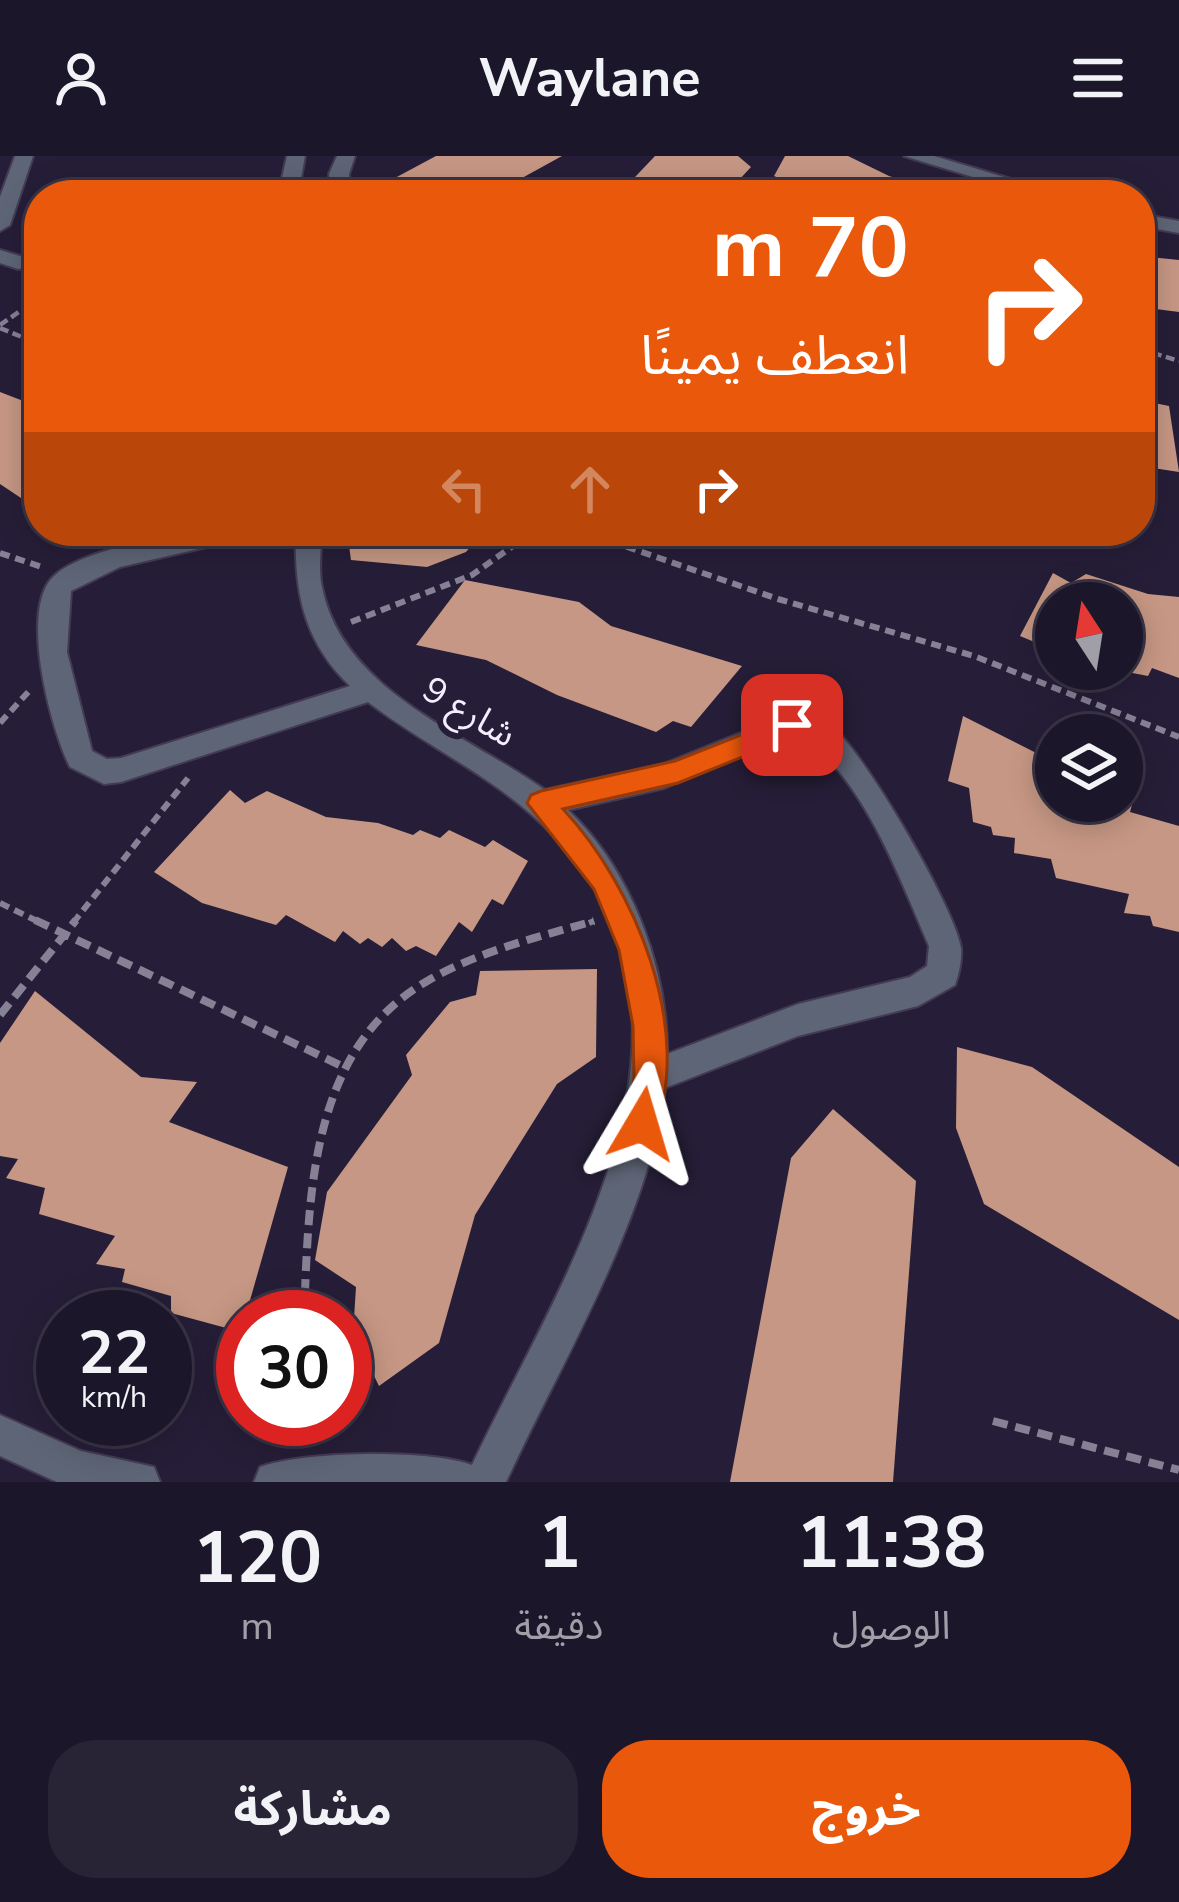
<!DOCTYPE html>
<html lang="ar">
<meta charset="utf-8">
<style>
:root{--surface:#1c162a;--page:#292336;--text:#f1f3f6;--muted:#a09fa8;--line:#3a3547;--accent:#ea580c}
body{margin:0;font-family:"Nunito Sans","Noto Sans Arabic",sans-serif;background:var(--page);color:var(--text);direction:rtl;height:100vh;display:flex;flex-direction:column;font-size:45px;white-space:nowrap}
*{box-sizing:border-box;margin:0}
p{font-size:39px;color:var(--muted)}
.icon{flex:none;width:66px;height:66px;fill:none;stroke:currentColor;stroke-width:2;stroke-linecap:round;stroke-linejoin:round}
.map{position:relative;height:1326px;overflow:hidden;direction:ltr}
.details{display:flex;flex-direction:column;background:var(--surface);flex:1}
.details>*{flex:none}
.hud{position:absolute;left:24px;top:24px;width:1131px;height:366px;border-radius:48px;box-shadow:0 6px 30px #0003,0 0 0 3px var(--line);direction:rtl;background:#ea580c;color:#fff;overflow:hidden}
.needle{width:78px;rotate:348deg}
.fabs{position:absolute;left:1035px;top:426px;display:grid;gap:24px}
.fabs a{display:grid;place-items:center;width:108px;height:108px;border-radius:50%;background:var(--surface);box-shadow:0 6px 30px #0003,0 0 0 3px var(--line);font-size:60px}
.speed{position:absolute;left:36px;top:1134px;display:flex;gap:24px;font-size:60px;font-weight:700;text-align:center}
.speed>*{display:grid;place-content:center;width:156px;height:156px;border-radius:50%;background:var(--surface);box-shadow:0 6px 30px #0003,0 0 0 3px var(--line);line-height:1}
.speed small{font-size:30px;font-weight:400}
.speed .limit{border:18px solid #d22;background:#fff;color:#111}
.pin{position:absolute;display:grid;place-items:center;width:102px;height:102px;color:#fff;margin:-51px;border-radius:24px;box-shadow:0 6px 18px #0006}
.me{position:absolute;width:132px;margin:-66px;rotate:7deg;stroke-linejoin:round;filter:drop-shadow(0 0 9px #0008)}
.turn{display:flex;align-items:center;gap:42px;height:252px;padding:0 48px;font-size:54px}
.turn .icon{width:156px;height:156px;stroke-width:2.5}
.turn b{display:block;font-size:84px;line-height:102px}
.lanes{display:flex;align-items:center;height:114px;padding:0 48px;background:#0003;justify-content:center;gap:60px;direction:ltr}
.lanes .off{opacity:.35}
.eta{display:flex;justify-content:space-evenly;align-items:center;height:204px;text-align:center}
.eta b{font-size:72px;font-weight:700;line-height:84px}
.button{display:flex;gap:24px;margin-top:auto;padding:24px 48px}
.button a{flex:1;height:138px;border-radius:48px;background:var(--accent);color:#fff;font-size:48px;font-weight:700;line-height:138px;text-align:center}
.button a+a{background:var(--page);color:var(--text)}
header{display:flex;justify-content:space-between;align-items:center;height:156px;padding:0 48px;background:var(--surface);font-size:54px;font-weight:700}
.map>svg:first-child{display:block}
</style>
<header><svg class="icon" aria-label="menu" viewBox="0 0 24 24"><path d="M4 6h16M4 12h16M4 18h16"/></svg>Waylane<svg class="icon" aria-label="person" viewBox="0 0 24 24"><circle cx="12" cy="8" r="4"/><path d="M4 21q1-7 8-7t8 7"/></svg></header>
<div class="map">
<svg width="1179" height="1326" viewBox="0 0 1179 1326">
<rect width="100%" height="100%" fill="#261e38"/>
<!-- building -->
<path fill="#c69784" d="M436 0H562L491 39H399L393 23Z
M655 0H738L751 11 725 39H618Z
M785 0H848L889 20 950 39H820L774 20Z
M1140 100 1179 104V156L1140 151Z
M0 236 39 251V354L0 328Z
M1140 244 1169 250 1179 316 1140 310Z
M347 375H484L466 396 427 411 351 404Z
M1053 417 1071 427 1086 418 1148 438 1179 441V522L1152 512 1148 520 1122 515V447H1056V495L1020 480Z
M465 424 579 446 611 470 742 510 691 571 673 565 656 576 557 539 486 504 416 489Z
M963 560 1056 607V645H1122V626L1138 627 1130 656 1179 670V776L1153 770 1150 760 1124 757 1129 738 1056 722 1051 703 1014 697 1015 682 993 679 991 671 973 666 969 632 948 625Z
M230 634 245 647 267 635 326 661 378 667 413 679 420 674 440 682 449 674 485 691 493 684 528 705 503 749 492 743 472 776 459 766 436 800 416 790 406 795 392 782 382 791 368 782 360 788 343 775 335 786 286 759 276 769 202 747 154 716Z
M597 813 596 901 557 928 475 1059 439 1187 379 1230 353 1177 356 1131 315 1104 327 1036 412 919 406 899 450 846 476 839 480 815Z
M35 835 141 921 197 926 169 966 288 1011 241 1176 171 1157V1140L122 1126 125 1113 96 1108 115 1080 39 1058 45 1032 6 1022 18 1003 0 1000V887Z
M957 891 1032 911 1179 1011V1164L984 1048 956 972Z
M833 953 916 1025 893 1326H730L791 1002Z"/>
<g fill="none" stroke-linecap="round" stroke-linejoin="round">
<defs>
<path id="minor" d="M15 0H33L10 69 0 75V41Z
M287 0H305L298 39H278Z
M337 0H355L349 18 351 39H331L329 18Z
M904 0H934L1064 39H1032Z
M1140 58 1179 65V77L1140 70Z
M0 94 20 100 39 97V109L18 113 0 107Z
M195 375H250L237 384 120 411 71 435 67 496 92 595 107 603 121 602 350 530C304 486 294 436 296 375H322C321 393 318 414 322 431 342 535 468 579 545 634L664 608 783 560C799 557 814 558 828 567 860 588 956 754 961 792 962 804 959 818 955 829L918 850 798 880 665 932C649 1063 561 1206 506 1326H254L260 1311C301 1295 431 1293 472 1309 561 1121 735 869 553 679 500 623 428 592 368 546L121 626 104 628 70 611C51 574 19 454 53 421 80 394 157 383 195 375ZM805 582C866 628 899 721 929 790L927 810 910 821 798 848 667 898C668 813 631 713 568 654L664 632 782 583Z
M0 1259 81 1295 154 1311 160 1326H57L0 1300Z"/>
</defs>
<!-- minor casing -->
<use href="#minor" stroke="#433b54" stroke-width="4"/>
<!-- path-far2 -->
<path stroke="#878195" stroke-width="4.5" stroke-dasharray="9 4.5" stroke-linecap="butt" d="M0 169 39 142
M0 172 39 188
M1140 193 1179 205"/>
<!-- path-far1 -->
<path stroke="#878195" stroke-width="6" stroke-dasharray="10 6" stroke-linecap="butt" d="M581 375 778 443 974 500 1179 581
M0 397 42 411
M351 466 472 419 534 375
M0 567 30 534
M0 747 41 767
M73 767 188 622
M589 767 594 765"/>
<!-- path -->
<path stroke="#878195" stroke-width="8" stroke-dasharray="15 8" stroke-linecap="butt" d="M35 764 346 912
M0 859 76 764
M304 1161C309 1039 309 892 429 824 480 795 538 781 594 765
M993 1265 1179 1314
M297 1289 299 1263"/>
<!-- minor -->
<use href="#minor" fill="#5e6576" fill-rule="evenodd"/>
</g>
<!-- route -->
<path fill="#ea580c" stroke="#983908" stroke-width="3" d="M792 559 805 569 801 577 678 627 563 653C634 729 696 875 653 979L642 983 630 979 626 968 634 922 633 870 619 794 594 733 527 647 531 639 541 635 675 605Z"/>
<g text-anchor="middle" stroke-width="12" stroke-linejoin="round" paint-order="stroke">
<!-- street labels -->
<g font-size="36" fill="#f2eefd" stroke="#261e38">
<text transform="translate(470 555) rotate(31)" y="13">شارع 9</text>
</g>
</g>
</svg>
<div class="fabs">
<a><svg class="needle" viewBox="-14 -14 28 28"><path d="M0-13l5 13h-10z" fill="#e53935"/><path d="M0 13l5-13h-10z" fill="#a09fa8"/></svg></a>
<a><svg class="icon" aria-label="layers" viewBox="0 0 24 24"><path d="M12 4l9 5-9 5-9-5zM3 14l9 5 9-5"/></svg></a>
</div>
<div class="speed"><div>22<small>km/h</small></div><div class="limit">30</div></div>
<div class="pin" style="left:792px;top:569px;background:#d93025"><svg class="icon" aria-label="arrive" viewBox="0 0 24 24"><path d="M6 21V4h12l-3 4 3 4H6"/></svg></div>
<svg class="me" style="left:642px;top:968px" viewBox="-20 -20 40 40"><path d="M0-17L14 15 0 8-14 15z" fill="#ea580c" stroke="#fff" stroke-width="4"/></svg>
<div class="hud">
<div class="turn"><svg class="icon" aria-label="right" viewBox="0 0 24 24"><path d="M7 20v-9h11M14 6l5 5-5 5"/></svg><div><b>70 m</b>انعطف يمينًا</div></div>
<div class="lanes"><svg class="icon off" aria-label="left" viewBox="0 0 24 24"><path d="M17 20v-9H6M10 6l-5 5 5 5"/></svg><svg class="icon off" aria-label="ahead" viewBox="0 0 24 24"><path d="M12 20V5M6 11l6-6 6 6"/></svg><svg class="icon" aria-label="right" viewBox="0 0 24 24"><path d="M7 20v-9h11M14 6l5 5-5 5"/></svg></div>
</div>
</div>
<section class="details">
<div class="eta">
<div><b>11:38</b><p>الوصول</p></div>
<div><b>1</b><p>دقيقة</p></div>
<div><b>120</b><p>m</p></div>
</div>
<div class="button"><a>خروج</a><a>مشاركة</a></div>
</section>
